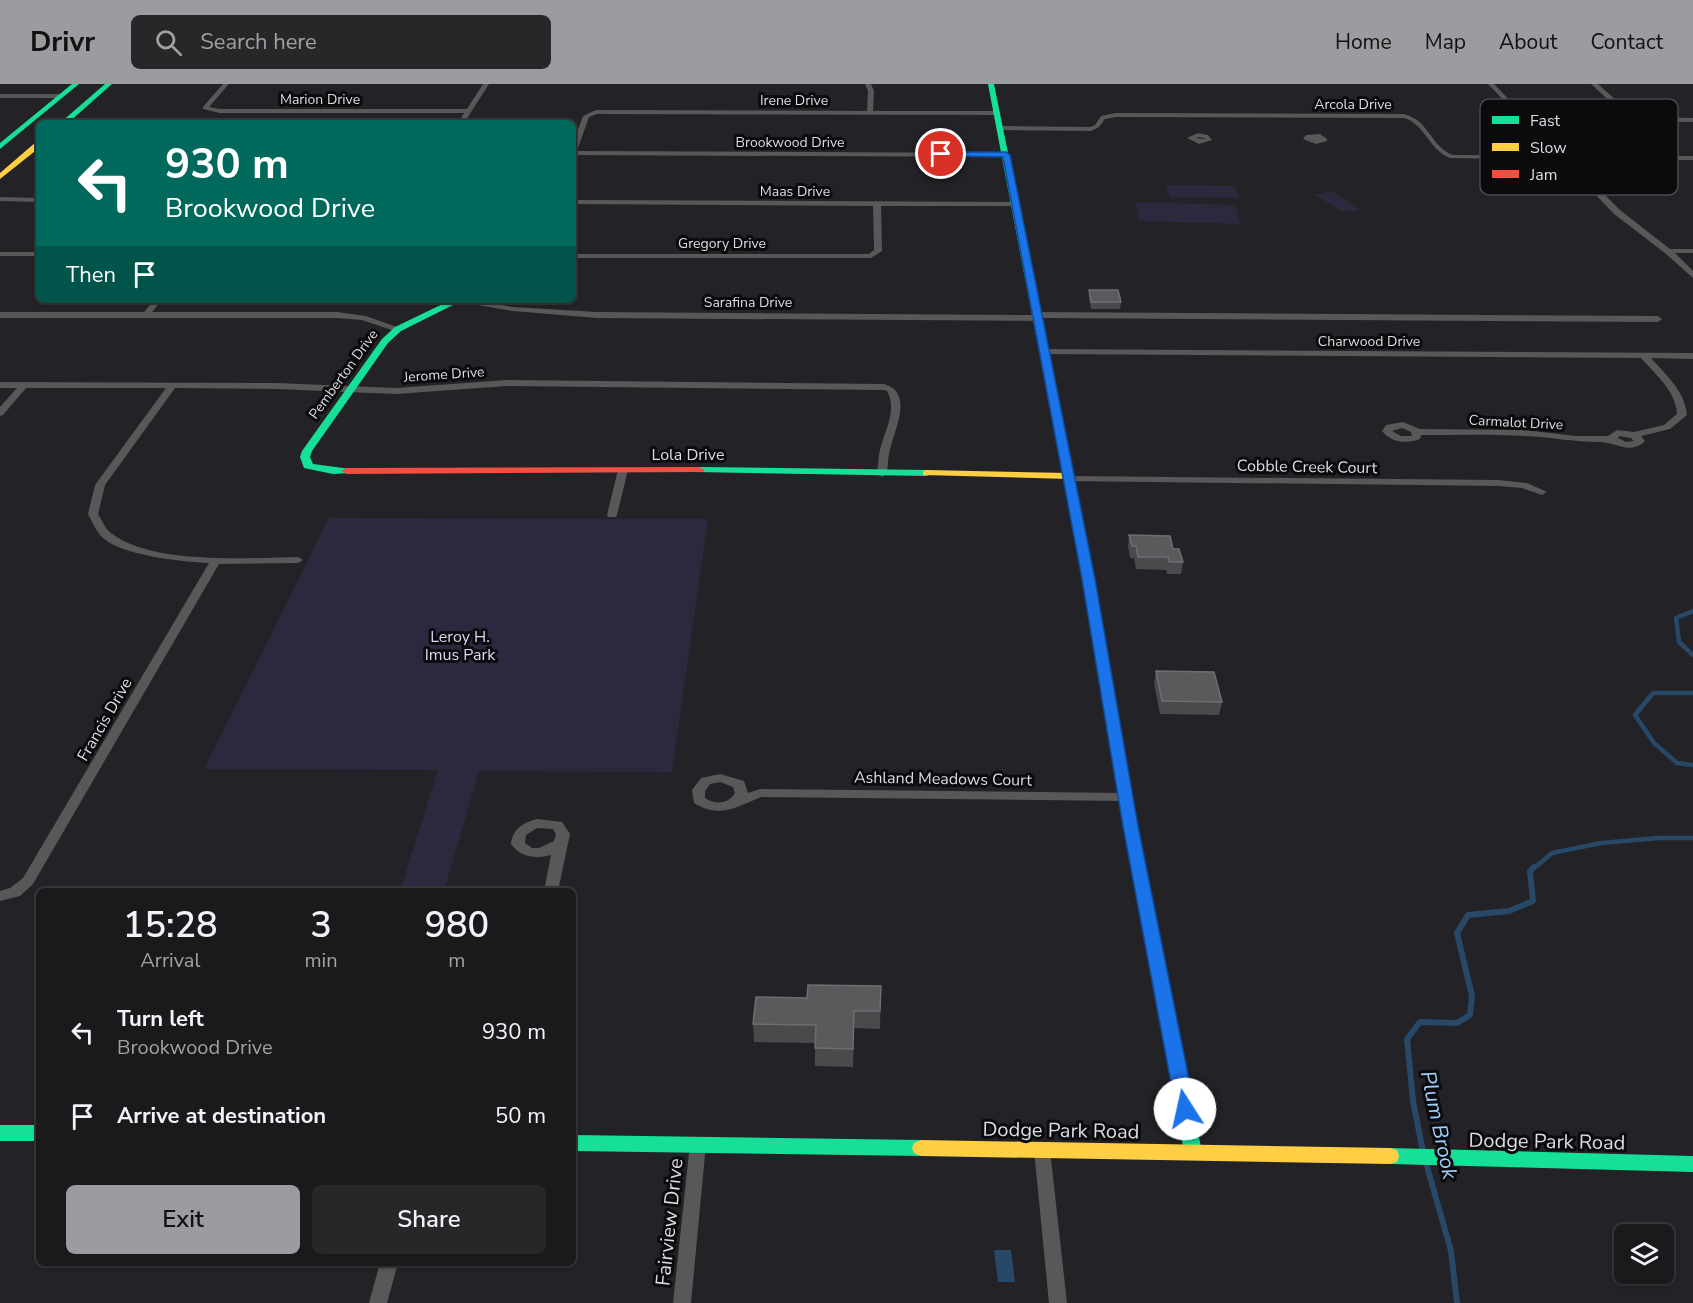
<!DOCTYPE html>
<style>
:root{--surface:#1a1a1c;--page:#272729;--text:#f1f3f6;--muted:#9fa1a3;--line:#38383b;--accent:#9c9ca0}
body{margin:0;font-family:"Nunito Sans",sans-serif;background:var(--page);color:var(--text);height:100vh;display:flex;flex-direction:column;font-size:22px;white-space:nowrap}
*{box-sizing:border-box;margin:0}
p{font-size:20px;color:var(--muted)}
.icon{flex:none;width:33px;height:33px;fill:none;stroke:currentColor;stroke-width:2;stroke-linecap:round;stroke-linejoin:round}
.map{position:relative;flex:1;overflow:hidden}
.details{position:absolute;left:36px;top:804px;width:540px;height:378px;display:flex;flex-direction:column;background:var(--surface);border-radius:9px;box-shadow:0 2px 4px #0004,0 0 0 2px var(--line)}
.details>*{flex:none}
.banner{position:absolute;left:36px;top:36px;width:540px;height:183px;border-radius:9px;box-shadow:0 2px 4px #0004,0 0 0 2px var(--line);background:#00695c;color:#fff;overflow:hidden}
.controls{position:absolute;left:1614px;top:1140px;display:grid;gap:12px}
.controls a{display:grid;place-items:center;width:60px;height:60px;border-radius:9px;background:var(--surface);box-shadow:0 2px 4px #0004,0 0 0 2px var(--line);font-size:30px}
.pin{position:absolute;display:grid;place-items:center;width:51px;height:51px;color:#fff;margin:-26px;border:3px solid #fff;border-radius:50%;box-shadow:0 2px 6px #0007}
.me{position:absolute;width:66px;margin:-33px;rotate:350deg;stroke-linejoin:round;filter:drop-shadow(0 0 4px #0008)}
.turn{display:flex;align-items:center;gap:21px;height:126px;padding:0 30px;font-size:27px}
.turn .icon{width:78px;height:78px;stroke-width:2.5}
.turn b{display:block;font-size:42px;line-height:51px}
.then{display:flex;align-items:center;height:57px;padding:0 30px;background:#0003;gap:12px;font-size:22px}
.eta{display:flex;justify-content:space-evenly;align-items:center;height:102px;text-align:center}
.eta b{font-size:36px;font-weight:600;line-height:42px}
.cta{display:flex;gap:12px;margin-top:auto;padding:12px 30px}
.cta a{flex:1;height:69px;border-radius:9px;background:var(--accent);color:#111;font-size:24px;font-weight:600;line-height:69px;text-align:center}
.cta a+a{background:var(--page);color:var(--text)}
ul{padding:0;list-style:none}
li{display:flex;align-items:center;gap:18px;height:84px;padding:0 30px}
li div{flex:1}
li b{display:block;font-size:22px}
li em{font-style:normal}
header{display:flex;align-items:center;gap:36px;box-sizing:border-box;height:84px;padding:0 30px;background:var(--accent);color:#111}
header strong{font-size:28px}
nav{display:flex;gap:33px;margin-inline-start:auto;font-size:21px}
.search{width:420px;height:54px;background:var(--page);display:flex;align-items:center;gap:15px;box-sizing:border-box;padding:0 21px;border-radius:9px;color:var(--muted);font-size:22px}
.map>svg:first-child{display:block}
</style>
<header>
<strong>Drivr</strong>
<div class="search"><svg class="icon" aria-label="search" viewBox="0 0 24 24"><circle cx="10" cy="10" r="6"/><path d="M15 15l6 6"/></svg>Search here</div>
<nav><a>Home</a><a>Map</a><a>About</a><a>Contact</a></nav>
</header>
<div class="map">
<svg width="1693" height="1219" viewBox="0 0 1693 1219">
<rect width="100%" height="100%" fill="#232226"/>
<!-- green -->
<path fill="#2b293e" d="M1166 101 1234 102 1240 114 1170 113Z
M1334 108 1360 126 1343 128 1314 110Z
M1136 118 1235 121 1241 140 1139 137Z
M329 434 708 435 672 688 479 687 444 807H400L438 686 204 685Z"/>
<!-- water -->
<path fill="#274867" d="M994 1166H1011L1015 1198H998Z"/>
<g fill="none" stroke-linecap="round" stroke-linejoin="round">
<!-- stream-far1 -->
<path stroke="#274867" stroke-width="4.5" d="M1693 527 1676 534 1679 558 1693 571
M1693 609H1653L1635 631 1654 659 1677 679 1693 681
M1533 785 1552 769 1601 759 1658 754H1693"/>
<!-- stream -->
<path stroke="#274867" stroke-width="6" d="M1423 1068 1413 1017 1407 955 1420 938 1457 939 1470 931 1472 912 1457 849 1468 831 1509 827 1533 817 1530 787 1534 783
M1426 1079 1451 1167 1457 1219"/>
<!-- street -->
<path fill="#595858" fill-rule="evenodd" d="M223 0H229L209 23 220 25H467L483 0H489L464 39H458L464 29H220L203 25V23Z
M865 0H871L874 7 873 27H998L1001 29 998 31 597 30 589 33 577 67 1006 69 1009 71 1006 73 573 71V59L583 32 596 26 867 27 868 7Z
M1488 0H1494L1520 27 1536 32 1627 33 1591 0H1598L1635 33 1693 34V38L1535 36 1516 29Z
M0 10H61L64 12 61 14H0Z
M1116 29 1404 30C1430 37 1430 62 1453 71L1693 72V76H1570L1620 126 1670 165H1693V169H1675L1693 187V194L1665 169 1614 130 1563 76 1450 74C1429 66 1425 40 1404 34L1116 33 1105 35 1099 43 1091 47 1001 46 998 44 1001 42 1090 43 1095 41 1101 32Z
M1198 49 1208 51 1212 56 1199 60 1187 54ZM1199 53 1204 54 1205 55 1196 54Z
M1320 50 1327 55V57L1316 60 1303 55 1306 51Z
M0 113 39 114V118L0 117Z
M573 116 1016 118 1020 120 1016 122H881L882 167 871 174H573V170H869L874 166V163L873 122 573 120Z
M0 168H39V172H0Z
M154 216H162L152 228H337L366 232 402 245 398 248 362 236 337 234H0V228H144Z
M455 216H474L513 223 597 228 1033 231 1037 228 1658 232 1662 235 1658 238 1042 234 1038 237 597 234 513 227 459 218Z
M1044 265 1693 269V275L1651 274C1666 291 1685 307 1687 331L1670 345 1641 352 1645 357 1643 359C1628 370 1615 358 1599 358 1574 358 1550 353 1525 352 1490 350 1456 351 1421 351L1420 355C1406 360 1392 359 1382 347L1386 341 1403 338 1420 345 1525 346 1575 352H1608L1617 346 1634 348 1664 341 1677 330C1676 307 1656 291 1641 274L1041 270V266ZM1402 344 1411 348 1412 352H1401L1392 347ZM1619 352 1631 354 1634 357 1626 358 1618 354Z
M507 296 884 300C913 308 896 342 891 362 888 371 888 380 887 390L882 393 877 390C878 382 878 374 880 366 884 348 898 326 887 307L884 306 507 302 396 310 276 305 175 304 105 401 98 430C102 436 105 445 111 449 152 481 248 474 298 473L303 476 298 479 219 480 33 800 20 812 0 817V807L10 804 23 794 209 479C183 478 116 471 100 451 95 445 92 437 88 430L95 401 166 304H26L3 331 0 332V323L17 304H0V298L276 299 396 304Z
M623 383 628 386 617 431 616 433H608L607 431 618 386Z
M1069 392 1499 396 1527 399 1547 408 1542 411 1522 404 1499 402 1065 397V393Z
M720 690 744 697 748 709 760 705 1125 709 1131 713 1125 717 761 713C736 723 720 735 694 719L692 706 701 694ZM720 698 733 703 735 709C728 720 716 721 705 714V707L710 700Z
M537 735 562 738 570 750 558 807H544L551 771C536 775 521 774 511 760 513 744 523 739 537 735ZM537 744 553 745 556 750 554 757 539 764H532L525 759 526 751Z
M698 1053 704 1055 706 1060 691 1219H673L690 1060 692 1055Z
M1042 1059 1048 1061 1050 1066 1067 1219H1049L1034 1066 1036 1061Z
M380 1179H398L387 1219H369Z"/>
<!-- fast -->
<path fill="#16e098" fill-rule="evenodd" d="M72 0H79L0 65V59Z
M105 0H112L68 39H60Z
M988 0H994L1089 467 1083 471 1077 467Z
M451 216H463L401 247 388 259 312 367 310 373 313 380 351 385V389L333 390 304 384 300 373 302 367 382 255 395 243Z
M699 383 927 386 933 389 927 392 695 388 693 386Z
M1163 909 1169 910 1171 915 1202 1068 1200 1073 1193 1076 1186 1073 1184 1068 1155 915 1157 910Z
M0 1041H39V1057H0Z
M573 1051 921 1056 928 1059 930 1064 928 1069 921 1072 573 1067Z
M1390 1064 1693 1072V1088L1390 1080 1383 1078 1381 1072 1383 1066Z"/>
<!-- slow -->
<path fill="#ffcf43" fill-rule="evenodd" d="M36 58H39V64L0 95V89Z
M927 386 1069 389 1075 392 1069 395 923 391V387Z
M921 1056 1390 1064 1397 1066 1399 1072 1397 1078 1390 1080 921 1072 914 1069 912 1064 914 1059Z"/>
<!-- jam -->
<path fill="#f24e42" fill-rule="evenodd" d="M699 383 705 386 703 388 347 390 341 387 347 384Z
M1083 463 1089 467 1137 742 1171 915 1169 920 1163 921 1157 920 1155 915 1123 742 1077 467Z"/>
</g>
<!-- wall -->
<path fill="#4a494c" d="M1089 206 1121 218 1120 225H1091L1089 213Z
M1129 451 1173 465 1183 478 1181 490H1167L1166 486 1136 485 1134 474H1130L1128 463Z
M1156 587 1222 618 1219 631 1160 630 1154 599Z
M881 902 880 945 854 944 853 983 815 982V959L754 958 753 940 807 914Z"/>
<!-- building -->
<path fill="#5a595c" stroke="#6e6e71" stroke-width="1.5" d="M1089 206H1118L1121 218H1091Z
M1129 451 1170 452 1173 465H1179L1183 478H1169L1168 473H1138L1136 462H1132Z
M1156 587 1214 588 1222 618 1162 617Z
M808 901 881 902 880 927H854L853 965 815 964 816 941 753 940 756 913 807 914Z"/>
<!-- route -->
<path fill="#1a73e8" stroke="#114b97" stroke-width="1.5" d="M941 68H1006L1010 71 1095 495 1138 742 1195 1025 1192 1031 1185 1033 1179 1031 1176 1025 1123 742 1082 495 1003 73 939 72V69Z"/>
<g text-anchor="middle" stroke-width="6" stroke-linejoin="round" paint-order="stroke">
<!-- far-street labels -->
<g font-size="14" fill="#dddde1" stroke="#0b0b0e">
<text x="320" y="20">Marion Drive</text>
<text x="794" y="21">Irene Drive</text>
<text x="1353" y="25">Arcola Drive</text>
<text x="790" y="63">Brookwood Drive</text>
<text x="795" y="112">Maas Drive</text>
<text x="722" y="164">Gregory Drive</text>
<text x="748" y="223">Sarafina Drive</text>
<text x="1369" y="262">Charwood Drive</text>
<text transform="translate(343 290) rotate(-54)" y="5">Pemberton Drive</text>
<text transform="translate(444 290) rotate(-4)" y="5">Jerome Drive</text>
<text transform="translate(1516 338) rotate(3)" y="5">Carmalot Drive</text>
</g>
<!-- street labels -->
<g font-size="16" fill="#dddde1" stroke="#0b0b0e">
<text x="688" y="376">Lola Drive</text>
<text transform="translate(1307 382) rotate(1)" y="6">Cobble Creek Court</text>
<text transform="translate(104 635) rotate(-60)" y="6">Francis Drive</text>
<text transform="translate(943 694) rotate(1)" y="6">Ashland Meadows Court</text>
</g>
<!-- park labels -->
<g font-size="16" fill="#d9d9f6" stroke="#0b0b0e">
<text x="460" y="558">Leroy H.<tspan x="460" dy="18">Imus Park</tspan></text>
</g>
<!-- near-street labels -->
<g font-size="20" fill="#dddde1" stroke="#0b0b0e">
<text transform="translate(1061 1046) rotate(1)" y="7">Dodge Park Road</text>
<text transform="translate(1547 1057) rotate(1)" y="7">Dodge Park Road</text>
<text transform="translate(669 1138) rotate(-84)" y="7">Fairview Drive</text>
</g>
<!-- near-water labels -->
<g font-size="21" font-style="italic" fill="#9fcefc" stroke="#0b0b0e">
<text transform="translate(1439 1041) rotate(78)" y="7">Plum Brook</text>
</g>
</g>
<!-- legend -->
<rect x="1480" y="15" width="198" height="96" rx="9" fill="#0b0b0e" stroke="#4a4a4d" stroke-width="1.5"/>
<rect x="1492" y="32" width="27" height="8" fill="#16e098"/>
<rect x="1492" y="59" width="27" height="8" fill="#ffcf43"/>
<rect x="1492" y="86" width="27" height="8" fill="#f24e42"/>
<g font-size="16" fill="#dddde1">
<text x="1530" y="42">Fast</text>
<text x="1530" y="69">Slow</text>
<text x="1530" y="96">Jam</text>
</g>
</svg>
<div class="controls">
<a><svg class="icon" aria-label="layers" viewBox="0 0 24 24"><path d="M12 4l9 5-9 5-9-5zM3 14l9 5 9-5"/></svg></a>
</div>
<div class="pin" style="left:941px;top:70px;background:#d93025"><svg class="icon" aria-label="arrive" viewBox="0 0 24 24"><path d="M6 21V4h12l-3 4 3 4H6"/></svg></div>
<svg class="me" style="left:1185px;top:1025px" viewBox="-20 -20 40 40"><circle r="19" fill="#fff"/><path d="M0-13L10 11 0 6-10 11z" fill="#1a73e8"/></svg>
<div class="banner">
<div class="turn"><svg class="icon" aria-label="left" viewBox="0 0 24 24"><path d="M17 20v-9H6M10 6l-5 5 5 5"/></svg><div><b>930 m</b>Brookwood Drive</div></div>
<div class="then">Then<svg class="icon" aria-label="arrive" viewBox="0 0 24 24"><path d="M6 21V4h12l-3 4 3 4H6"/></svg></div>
</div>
<section class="details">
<div class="eta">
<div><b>15:28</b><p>Arrival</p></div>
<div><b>3</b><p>min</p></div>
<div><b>980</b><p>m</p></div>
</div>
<ul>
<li><svg class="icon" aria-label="left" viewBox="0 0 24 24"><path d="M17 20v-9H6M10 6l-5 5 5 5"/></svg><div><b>Turn left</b><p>Brookwood Drive</p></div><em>930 m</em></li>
<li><svg class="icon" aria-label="arrive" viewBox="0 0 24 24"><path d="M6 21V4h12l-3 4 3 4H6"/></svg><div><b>Arrive at destination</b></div><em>50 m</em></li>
</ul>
<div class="cta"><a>Exit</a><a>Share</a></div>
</section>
</div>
